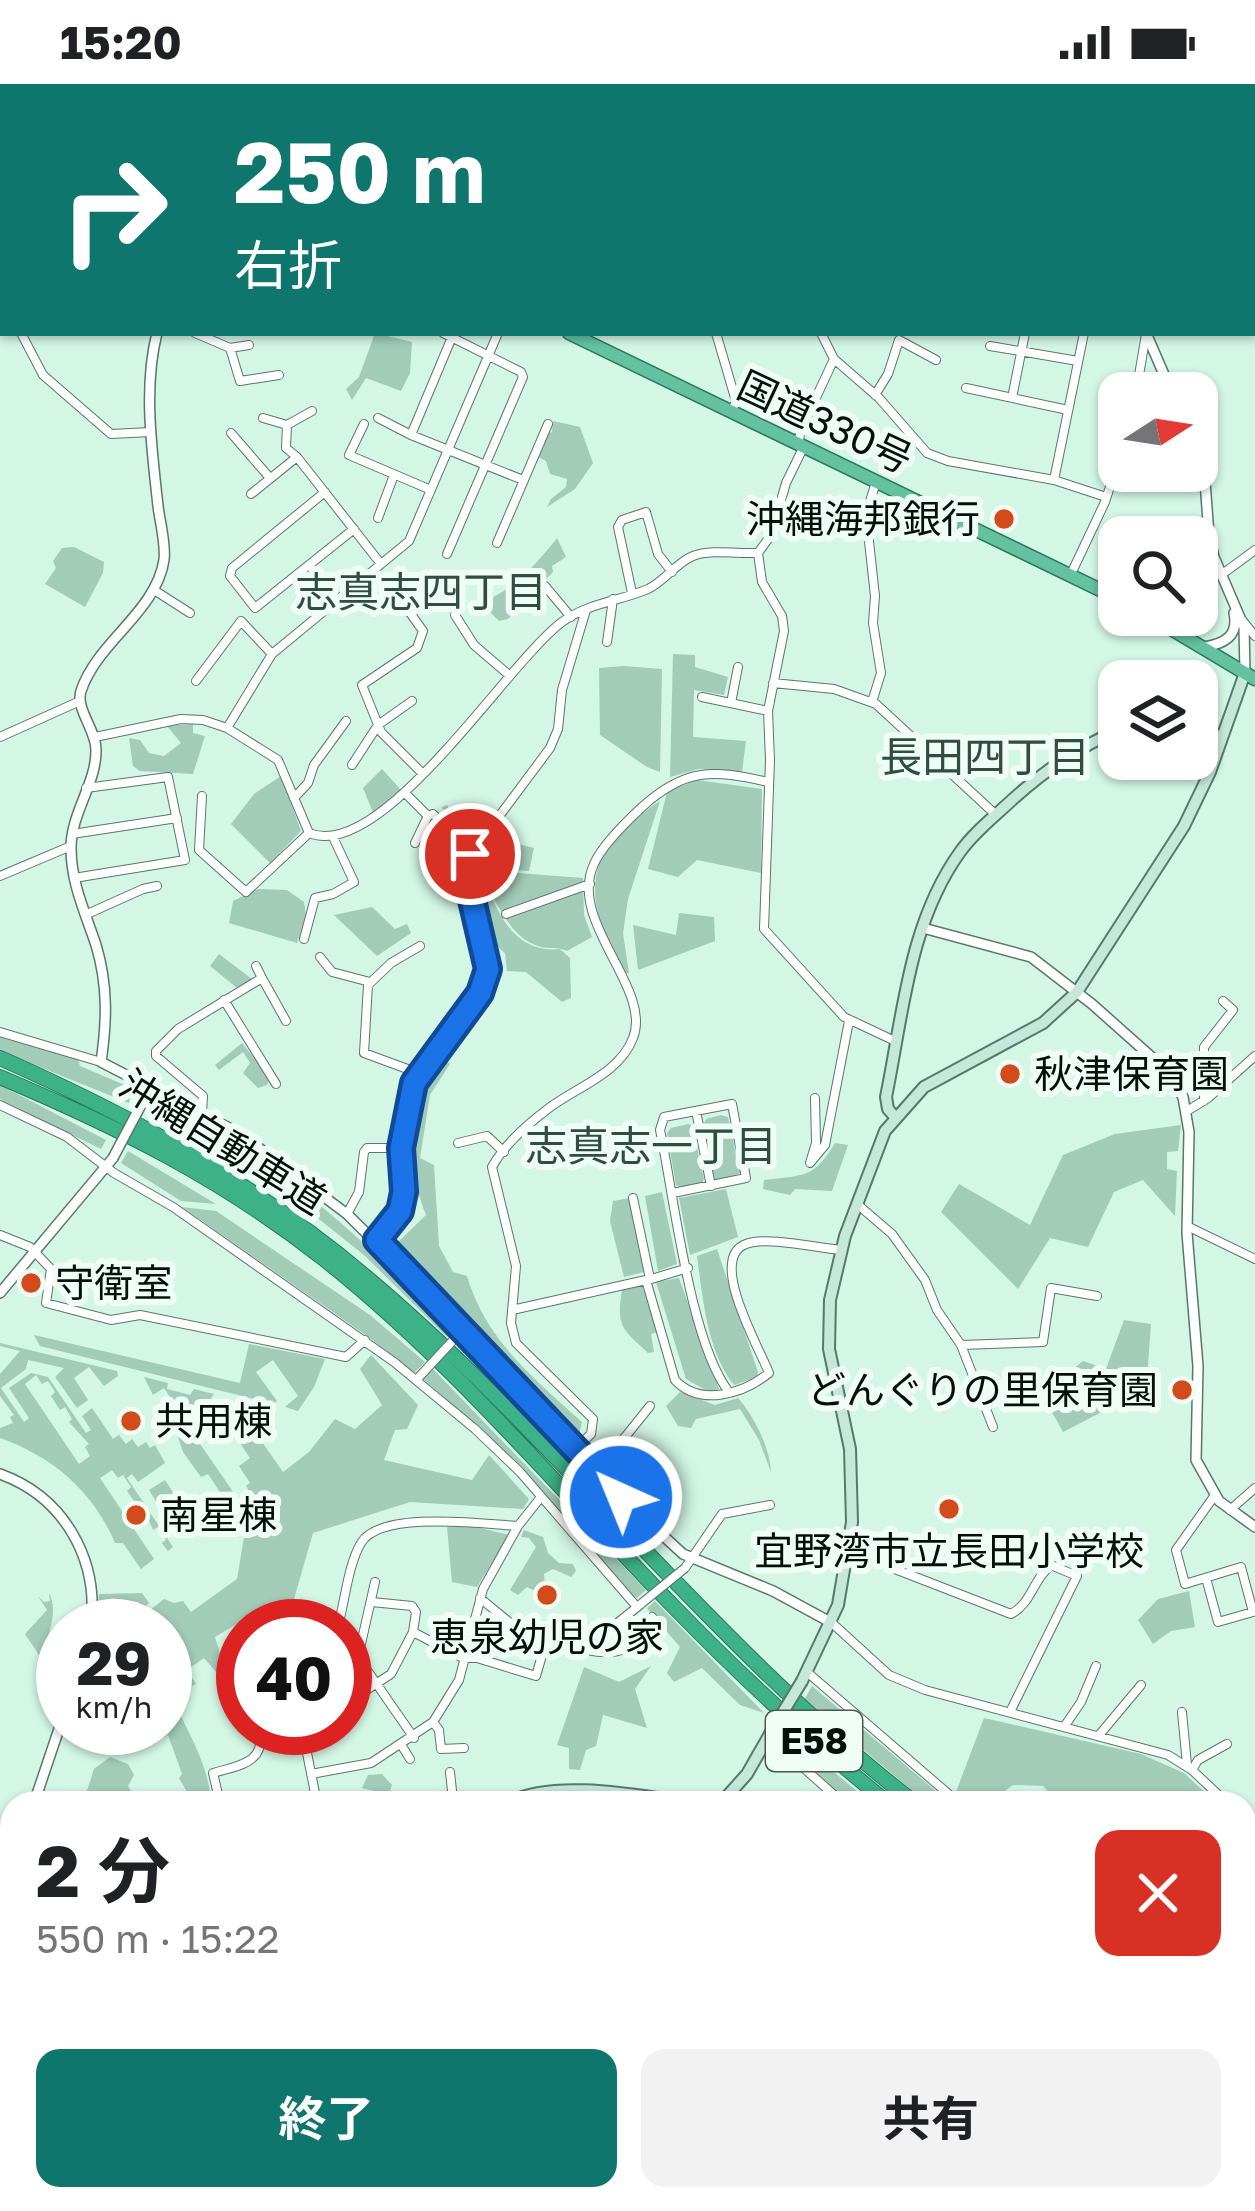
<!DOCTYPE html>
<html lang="ja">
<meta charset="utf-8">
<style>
:root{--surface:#fff;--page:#f2f2f2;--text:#202124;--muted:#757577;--accent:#0f766e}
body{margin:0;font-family:"Golos Text","Noto Sans JP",sans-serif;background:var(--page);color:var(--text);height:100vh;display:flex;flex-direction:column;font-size:45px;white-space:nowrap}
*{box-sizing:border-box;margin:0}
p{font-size:39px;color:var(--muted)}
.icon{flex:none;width:66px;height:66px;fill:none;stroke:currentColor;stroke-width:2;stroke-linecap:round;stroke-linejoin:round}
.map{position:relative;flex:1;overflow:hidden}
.panel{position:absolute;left:0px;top:1707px;width:1257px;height:420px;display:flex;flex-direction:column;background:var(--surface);border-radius:36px 36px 0 0;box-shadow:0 3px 9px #0004}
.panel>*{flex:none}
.top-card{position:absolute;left:0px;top:0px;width:1257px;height:252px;box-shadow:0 3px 9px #0004;background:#0f766e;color:#fff;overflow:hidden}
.needle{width:78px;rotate:78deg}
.fabs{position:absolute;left:1098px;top:288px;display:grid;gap:24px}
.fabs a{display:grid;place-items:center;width:120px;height:120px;border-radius:24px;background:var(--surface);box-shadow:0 3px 9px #0004;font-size:60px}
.speed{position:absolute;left:36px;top:1515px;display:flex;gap:24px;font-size:60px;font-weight:700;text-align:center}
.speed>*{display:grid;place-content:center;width:156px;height:156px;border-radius:50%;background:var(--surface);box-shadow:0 3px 9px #0004;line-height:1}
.speed small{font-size:30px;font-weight:400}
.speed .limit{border:18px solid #d22;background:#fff;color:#111}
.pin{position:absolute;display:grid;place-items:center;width:102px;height:102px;color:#fff;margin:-51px;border:6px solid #fff;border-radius:50%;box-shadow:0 3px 12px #0007}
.me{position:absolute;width:132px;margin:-66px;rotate:316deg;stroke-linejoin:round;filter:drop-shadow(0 0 9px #0008)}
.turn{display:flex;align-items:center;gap:42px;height:252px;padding:0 36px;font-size:54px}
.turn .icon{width:156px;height:156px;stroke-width:2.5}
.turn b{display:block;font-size:84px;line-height:102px}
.round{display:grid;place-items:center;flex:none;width:126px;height:126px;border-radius:24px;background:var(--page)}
.head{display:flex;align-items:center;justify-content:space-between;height:204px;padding:0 36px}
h1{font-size:72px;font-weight:700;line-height:90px}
.primary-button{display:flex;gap:24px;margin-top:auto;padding:24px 36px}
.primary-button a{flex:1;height:138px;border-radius:24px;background:var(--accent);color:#fff;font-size:48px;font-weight:700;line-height:138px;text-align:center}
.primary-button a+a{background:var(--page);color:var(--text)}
.status{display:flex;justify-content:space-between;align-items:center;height:84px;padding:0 60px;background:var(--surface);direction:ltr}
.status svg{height:33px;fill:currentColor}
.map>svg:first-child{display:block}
</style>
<div class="status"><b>15:20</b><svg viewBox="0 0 49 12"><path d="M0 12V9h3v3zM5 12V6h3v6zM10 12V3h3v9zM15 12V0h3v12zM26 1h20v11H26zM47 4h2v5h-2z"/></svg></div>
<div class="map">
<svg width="1255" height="2127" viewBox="0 0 1255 2127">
<rect width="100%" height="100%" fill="#d3f6e5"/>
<!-- green -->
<path fill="#a2cbb8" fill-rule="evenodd" d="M375 249 412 258 410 289 401 307 366 294 352 316 346 305 359 293Z
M553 337 580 343 593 379 575 405 547 423 551 415 566 403 567 395 550 390 546 377 538 373 548 347 552 349Z
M557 454 566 473 552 482 553 488 508 535 499 537 481 519C513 506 536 481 557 454Z
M74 463 104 478 103 489 85 523 45 500 56 484 53 477 62 464Z
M673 570 695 571V583L728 593 724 611 694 606 693 653 746 657 742 688 699 685 670 693Z
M623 582 662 585 660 688 647 683 600 651 599 584Z
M193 640V649L205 652 193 690 140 687 133 682 129 654 140 656 149 669 164 672 181 659 167 642Z
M382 685 402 707 374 731 363 704Z
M281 692 301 747 270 779 231 740 254 710Z
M697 696 762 705 761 789 697 776 678 793 648 785 667 708Z
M660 717 628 815 623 849 629 889 621 891C584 809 578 772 660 717Z
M447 721 465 760 452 789 440 800 423 782 443 784C461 765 452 744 442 723Z
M494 748 502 756 534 764 529 787 490 784 478 774V768Z
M476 777 489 789 491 809 492 787 583 794 584 831 592 853 567 867C557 862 549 866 538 862 512 853 504 830 491 811 504 843 523 869 560 865L570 874 571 914 562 918 526 888 507 887 505 869C478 849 479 809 476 777Z
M258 805 287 806 304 818 306 832 297 859 229 839 233 817Z
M372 823 395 845 407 840 411 849 377 872 334 831Z
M679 829 714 833 715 857 638 886 633 841 676 851Z
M219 870 252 895 237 904 210 882Z
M0 951 78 975 80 982 132 1004 129 1019 0 967Z
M242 959 270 994 267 1001 258 1004 243 989 250 979 243 968 219 986 215 981Z
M442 973 450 980 430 1011 420 1074 434 1081 439 1162 453 1188 467 1192C486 1257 534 1294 582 1338L579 1351H572L397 1159 426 1131C403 1071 403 1027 442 973Z
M0 1001 106 1056 101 1065 0 1015Z
M158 1016 240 1063 255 1088 150 1028Z
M721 1031 728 1033 740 1089 718 1098 713 1094 703 1042 706 1035Z
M688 1040 692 1041 704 1095 701 1101 682 1105 676 1101 667 1049 671 1044Z
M1181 1041 1178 1067 1167 1068V1085L1177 1087 1175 1132 1143 1096 1114 1108 1088 1163 1050 1154 1018 1205 941 1128 959 1100 1030 1141 1063 1071 1115 1050Z
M835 1059 848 1061 832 1107 795 1105 790 1111 763 1105 764 1096C803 1091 814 1095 835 1059Z
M128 1067 216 1120 181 1117 121 1079Z
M254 1070C326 1122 389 1181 453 1242L452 1249 447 1253 364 1171 275 1100 253 1075Z
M726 1105 738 1153 690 1171 679 1114Z
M662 1108 677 1180 658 1187 645 1112Z
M630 1114 644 1188 624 1193 610 1137 613 1117Z
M182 1123 216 1127 370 1231 425 1278 414 1289 367 1252Z
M717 1165 758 1288 757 1293 734 1301C707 1267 703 1215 697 1172Z
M679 1194 719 1305 709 1308 686 1295 656 1198Z
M642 1201 657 1248 651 1250 654 1268 648 1269C622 1244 616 1243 622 1206Z
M1124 1236 1151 1240 1146 1308 1138 1319 1123 1317 1063 1348 1042 1310 1083 1277 1106 1285Z
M34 1251 240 1299 249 1260 325 1275 314 1303 298 1327 285 1323 298 1312 273 1276 256 1288 277 1317 274 1320 40 1262Z
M0 1259 117 1287 118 1292 104 1302 89 1283 74 1294 88 1316 77 1324 55 1293 64 1284 28 1276 26 1285 1 1304 24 1338 29 1334 9 1304 31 1289 48 1293 86 1349 91 1346 82 1332 92 1324 113 1355 119 1351 126 1360 132 1355 138 1363 146 1358 150 1364 155 1361 165 1379 138 1398 132 1390 127 1394 173 1463 168 1467 162 1459 166 1456 158 1443 153 1446 141 1418 136 1420 127 1407 131 1403 123 1391 118 1394 112 1386 100 1394 154 1475 141 1485 123 1459H115C93 1407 53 1373 0 1354V1344L13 1339 10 1333 14 1331 0 1312V1290L20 1267 0 1262ZM36 1291 42 1300 48 1297 55 1308 51 1312 60 1326 65 1323 72 1335 69 1338 89 1360 85 1363 90 1372 79 1380 25 1300Z
M371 1271 418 1321 407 1345 395 1346 384 1376 472 1396 489 1371 529 1415 523 1425 410 1418 313 1449 290 1529 262 1525 215 1553 224 1582 217 1589 204 1574 187 1586 196 1600 172 1613C187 1647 209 1680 211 1719H193L179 1694 182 1690 168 1651 153 1660 142 1644H165V1542H143L148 1535 144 1531 164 1515 174 1519 183 1517 191 1528 237 1495 244 1453 231 1435 235 1431 208 1390 201 1393 183 1368 175 1344 185 1338 240 1418 251 1410 246 1402 250 1399 239 1382 250 1374 238 1356 253 1345 283 1388 309 1368 335 1335 355 1345 382 1321 360 1285Z
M433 1285 646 1506 637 1514 631 1510 513 1374 423 1295Z
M144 1293 168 1299 167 1305 190 1311 194 1305 214 1310 210 1316 231 1347 227 1350 212 1328 194 1326 171 1337 162 1324 172 1316 164 1304 153 1311Z
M680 1308 715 1321 738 1314C754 1332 770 1364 771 1388L759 1356 740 1325 696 1335 691 1344 678 1342 666 1322Z
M165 1396 197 1445 188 1452 166 1418 159 1422 149 1406Z
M468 1441 509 1451 477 1503 452 1498 447 1443Z
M524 1446 543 1453 548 1469 559 1479 573 1480 576 1487 571 1493 553 1485 544 1490 545 1501 535 1507 527 1503 518 1511 510 1506 536 1463 529 1454 521 1453Z
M1189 1507 1195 1543 1171 1547 1153 1560 1138 1536 1158 1515Z
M49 1509C59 1526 48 1553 41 1574L25 1550 47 1526 38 1512 44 1518 50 1517Z
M142 1509 149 1519 143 1525H138V1518L111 1514 106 1542H97L99 1510Z
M655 1517 764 1629 740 1621 702 1584 674 1598 667 1589 680 1563 647 1524Z
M651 1582 635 1605 647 1644 603 1631 596 1662 586 1666 580 1686 569 1685V1664L557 1661 584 1583 619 1598Z
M812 1602 950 1719H927L804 1616Z
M984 1634 1141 1670 1184 1689 1216 1719H1058L1043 1702 1013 1701C992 1717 979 1727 956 1708Z
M784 1646 871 1719H847L776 1660Z
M110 1673 128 1680 134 1691 128 1702 138 1719H83L94 1685Z
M382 1690 392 1701 390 1707 408 1719H384L381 1709 362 1704 368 1691Z
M1245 1746 1255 1755V1899L1245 1894Z
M0 1998 12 2015V2115H58L57 2127H0Z
M134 2115H229L227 2127H179L132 2119Z
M732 2115H940L941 2127H814L787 2122 768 2127H727Z
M1020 2115H1164L1165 2127H1029Z"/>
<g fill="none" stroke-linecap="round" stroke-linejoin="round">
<!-- stream -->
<path stroke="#477964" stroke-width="3" d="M1245 2022H1255
M0 2044 12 2061"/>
<defs>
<path id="minor" d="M406 0 407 3
M457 0V3
M710 0V3
M845 3 846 0
M1148 3 1149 0
M1254 45 1255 43
M1254 52H1255
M1254 166 1255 165
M1254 187 1255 188
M0 208 3 214
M21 249 43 291 111 350 151 348
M195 249 230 264 240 297 279 291
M443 249 521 288 523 293 447 470
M716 249 736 317 732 327
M821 249 834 275 879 314 927 369 948 377 1054 396 1106 413
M990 262 1078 277
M230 264 249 261
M966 304 1068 326
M1136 309 1146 250
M875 311 888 290 899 256 936 276
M1012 314 1025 249
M263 334 287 341 286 364 297 373
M378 334 411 351 452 253
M364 340 349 371 431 406
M287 341 312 327
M231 349 270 394
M411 351 523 396
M799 360 800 348 834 275
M804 362 786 399 771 451 758 469 762 498 782 532 784 547 768 627 770 676 764 845 844 933 897 958
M1054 396 1084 249
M325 408 232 484 230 492 255 524 354 445
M251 410 297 373 381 480
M378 434 394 391
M497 459 548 340
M1071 490 1105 418 1119 375
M1221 491 1255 466
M545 502 571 533
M393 505 423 547 417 564 362 601 381 648 423 690
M154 506 190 529
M632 509 618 443 622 436 646 428 658 470 672 488
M455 531 474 561 509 591
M1242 536 1255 552
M607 558 613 515
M196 597 241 537 272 570
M773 599 834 605 876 620 995 730
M1197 611 1211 602
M702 613 768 627
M872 618 881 589 873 539 875 512 866 430 876 398
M731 619 738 583
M227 644 272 570 409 457 498 249
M0 653 80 617
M95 653 181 635 203 636 227 644 278 676 309 749C382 779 506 580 562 538 588 519 620 517 648 505 665 497 677 478 693 472 711 465 739 470 758 469
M352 681 378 641 412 617
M405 709 428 732 433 730 441 738
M202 712 199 766 246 808 309 749
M294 714 308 699 314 681 346 637
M72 750 177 734
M415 759 428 732
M0 792 71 762
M74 794 185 776 168 693 86 704
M506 830 590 800
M85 831 143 805 157 802
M304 855 315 814 333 810 354 798 333 753
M420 862 391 879 368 901 364 969 421 990
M320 873 332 888 370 898
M256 882 262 894
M224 916 276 1000
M0 948 101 978
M815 1014 816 1059 810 1079 825 1061 849 937
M1204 1017V963L1233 926 1223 917
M0 1021 67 1053 114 1089 173 1123 394 1278 475 1345 520 1388 637 1523
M696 1027 711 1102
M1187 1027 1208 1014 1255 972
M202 1028 203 1012 156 972V967L178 945 262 894 286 937
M458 1059 487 1052 504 1068
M673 1109 746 1094 732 1020 664 1033 660 1046C674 1112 690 1258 729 1308
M633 1114 650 1195
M857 1120 892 1150 925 1196 937 1226 961 1261 993 1343
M347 1130 359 1108 364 1068 367 1064H401
M1187 1142 1255 1175
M0 1151 30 1163 51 1185 46 1219 111 1236 140 1231 346 1273 365 1256
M377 1156 400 1127 404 1108 401 1064 414 999 480 909 488 885 472 816 468 774 550 664 558 645 562 606 586 526
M648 1196 688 1184
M512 1226 646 1196 675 1296C700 1323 743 1310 769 1289 759 1263 707 1174 746 1160 766 1152 818 1164 841 1166
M961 1261 1043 1258 1051 1204 1097 1212
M575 1365 591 1350 593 1335 516 1259 511 1239 516 1182 492 1083C504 1061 529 1039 549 1024 577 1003 620 989 633 954 653 904 567 838 594 780 602 761 626 738 641 724 684 684 713 685 768 698
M597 1388 650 1322
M1230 1426 1255 1404
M850 1455 887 1482 1011 1530C1032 1519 1033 1495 1051 1481L1077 1492 1010 1628
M685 1484 722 1430 770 1421
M1206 1494 1218 1538 1253 1528 1241 1483 1185 1500 1176 1466 1215 1411
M375 1498 358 1573 414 1654
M480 1514 509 1538 585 1565 641 1520
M372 1518 412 1522 416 1528 413 1548
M832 1539 889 1591 925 1606 1168 1671 1192 1686 1227 1719
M338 1542C345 1517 348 1481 361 1459 380 1426 485 1440 518 1442
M587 1566C624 1574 633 1563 652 1533
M345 1577 358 1573
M807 1588 959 1719
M345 1620 391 1590 413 1548 463 1574H477L536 1592 547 1554
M1182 1628 1187 1681
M433 1638 439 1646 441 1665 464 1664
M1064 1643 1081 1618 1096 1582
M314 1644 307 1669 317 1719
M1100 1650 1141 1601
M765 1659 797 1678 843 1719
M402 1662 410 1675
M1192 1686 1198 1676 1227 1660
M311 1690 371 1679 433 1638 459 1596 483 1505 518 1442 541 1413
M220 1719 213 1689C241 1681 266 1679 260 1644
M282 1719 315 1710
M448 1719 453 1716 450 1688
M1245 1736 1255 1743
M1245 1902 1255 1907
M12 1996V1999
M1245 2028 1255 2029
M1245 2104 1255 2108
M501 2115 518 2127
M652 2115 718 2126
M131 2127 133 2115
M227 2127 229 2115
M289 2127 291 2115
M349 2127 351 2115
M407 2127 409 2115
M535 2127 537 2115
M621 2127 624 2115
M968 2127 976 2115
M1239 2127 1240 2115"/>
<path id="tertiary" d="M1042 0 1043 3
M256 3 260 0
M157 249C143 304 152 366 158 422 160 439 166 459 164 476 156 528 97 558 81 607 75 625 97 647 96 667 96 700 71 729 71 764 71 799 85 828 96 861 108 901 107 937 101 978L239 1049 347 1130 464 1246 621 1413 683 1470 773 1507 832 1539
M1146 249 1172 309
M1197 367 1204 384 1209 451 1214 473 1244 543 1245 589
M1204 563C1224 560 1239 552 1234 529
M923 844 1031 873 1092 920 1165 985 1183 1013 1189 1048 1187 1149 1198 1282 1196 1376 1219 1417 1255 1443
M0 1209 113 1074
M0 1390C64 1413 99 1475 91 1542
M34 1719 63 1633
M0 1761 12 1750
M66 2127 68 2115"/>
<path id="secondary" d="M1197 640 1222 654
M895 1033 888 1025 886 1013C903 930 909 839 960 768 974 748 995 732 1012 716 1045 686 1078 663 1119 646
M802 1597 838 1521 852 1438 850 1365 829 1265 830 1216 845 1152 885 1047 924 1003 1043 939 1077 908 1184 742 1210 688 1245 589
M508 1719C553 1694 641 1712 691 1719
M721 1719 747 1690 771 1648
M474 2127 477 2115"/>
<path id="trunk" d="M341 0 343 3
M356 0 358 3
M569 249 1119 515
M1148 531 1255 595"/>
<path id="motorway" d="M0 974C131 1032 255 1099 365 1192 560 1356 713 1563 915 1719
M0 993C120 1044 221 1094 324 1175 453 1277 559 1405 673 1522 741 1592 812 1658 888 1719
M1245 1931 1255 1936
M1245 1951 1255 1957"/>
</defs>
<!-- minor casing -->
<use href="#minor" stroke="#59786a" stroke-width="10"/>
<!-- tertiary casing -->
<use href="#tertiary" stroke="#59786a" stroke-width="12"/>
<!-- secondary casing -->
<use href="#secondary" stroke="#59786a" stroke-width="14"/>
<!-- trunk casing -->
<use href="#trunk" stroke="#29795c" stroke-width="15"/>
<!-- motorway casing -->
<use href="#motorway" stroke="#29795c" stroke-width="16"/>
<!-- minor -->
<use href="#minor" stroke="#fff" stroke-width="8"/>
<!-- tertiary -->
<use href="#tertiary" stroke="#fff" stroke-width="9"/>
<!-- secondary -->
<use href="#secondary" stroke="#c5e8db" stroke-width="10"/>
<!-- trunk -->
<use href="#trunk" stroke="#64c2a0" stroke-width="12"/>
<!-- motorway -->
<use href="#motorway" stroke="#3db288" stroke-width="14"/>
<defs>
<path id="minor-bridge" d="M419 1293 459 1250
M642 1519 685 1484"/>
<path id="tertiary-bridge" d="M113 1074 142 1019"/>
<path id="secondary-bridge" d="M771 1648 802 1597"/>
</defs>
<!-- minor-bridge casing -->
<use href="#minor-bridge" stroke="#59786a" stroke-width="10" stroke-linecap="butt"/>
<!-- tertiary-bridge casing -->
<use href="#tertiary-bridge" stroke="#59786a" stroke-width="12" stroke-linecap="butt"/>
<!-- secondary-bridge casing -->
<use href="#secondary-bridge" stroke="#59786a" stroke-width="14" stroke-linecap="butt"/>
<!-- minor-bridge -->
<use href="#minor-bridge" stroke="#fff" stroke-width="8"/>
<!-- tertiary-bridge -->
<use href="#tertiary-bridge" stroke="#fff" stroke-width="9"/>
<!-- secondary-bridge -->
<use href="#secondary-bridge" stroke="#c5e8db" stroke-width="10"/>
</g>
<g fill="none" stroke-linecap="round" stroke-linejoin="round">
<defs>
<path id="route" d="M470 770 472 816 488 885 480 909 414 999 401 1064 404 1108 400 1127 377 1156 621 1413"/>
</defs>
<!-- route casing -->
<use href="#route" stroke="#114b97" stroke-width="30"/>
<!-- route -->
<use href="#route" stroke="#1a73e8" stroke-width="21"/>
</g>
<!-- markers -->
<g fill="#d34b1b" stroke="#f0fdf7" stroke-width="4.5">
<circle cx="1004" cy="435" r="12"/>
<circle cx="1010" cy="990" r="12"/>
<circle cx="31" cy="1199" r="12"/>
<circle cx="1182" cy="1306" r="12"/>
<circle cx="131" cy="1337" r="12"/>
<circle cx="949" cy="1425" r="12"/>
<circle cx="136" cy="1431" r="12"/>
<circle cx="547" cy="1511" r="12"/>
</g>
<g text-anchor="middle" stroke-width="12" stroke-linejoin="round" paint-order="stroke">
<!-- shield labels -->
<rect fill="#f0fdf7" stroke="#4c5752" stroke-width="3" x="766" y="1627" width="96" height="60" rx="9"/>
<g font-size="36" font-weight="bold" fill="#05100b">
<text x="814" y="1670">E58</text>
</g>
<!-- street labels -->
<g font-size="39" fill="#05100b" stroke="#f0fdf7">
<text transform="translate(825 338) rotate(25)" y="14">国道330号</text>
<text transform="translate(223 1058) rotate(32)" y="14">沖縄自動車道</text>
</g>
<!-- poi labels -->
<g font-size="39" fill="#05100b" stroke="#f0fdf7" text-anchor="start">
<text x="980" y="449" text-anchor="end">沖縄海邦銀行</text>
<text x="1034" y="1004">秋津保育園</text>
<text x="55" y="1213">守衛室</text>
<text x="1158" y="1320" text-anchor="end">どんぐりの里保育園</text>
<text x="155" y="1351">共用棟</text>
<text x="160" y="1445">南星棟</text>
<text x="949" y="1481" text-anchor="middle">宜野湾市立長田小学校</text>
<text x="547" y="1567" text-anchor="middle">恵泉幼児の家</text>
</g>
<!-- neighbourhood labels -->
<g font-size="42" fill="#2f4d40" stroke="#f0fdf7">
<text x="421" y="523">志真志四丁目</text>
<text x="985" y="688">長田四丁目</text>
<text x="651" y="1077">志真志一丁目</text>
</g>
</g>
</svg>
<div class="fabs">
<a><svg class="needle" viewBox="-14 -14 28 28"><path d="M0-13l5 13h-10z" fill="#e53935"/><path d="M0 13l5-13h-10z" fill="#757577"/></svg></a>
<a><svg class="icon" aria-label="search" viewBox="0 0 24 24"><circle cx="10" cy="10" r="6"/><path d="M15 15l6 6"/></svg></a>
<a><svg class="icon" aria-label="layers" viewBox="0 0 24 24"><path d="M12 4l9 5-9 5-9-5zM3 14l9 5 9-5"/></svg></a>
</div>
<div class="speed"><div>29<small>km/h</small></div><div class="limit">40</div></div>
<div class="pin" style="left:470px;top:770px;background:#d93025"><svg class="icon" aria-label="arrive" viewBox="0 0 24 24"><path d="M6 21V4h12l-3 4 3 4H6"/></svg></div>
<svg class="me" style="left:621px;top:1413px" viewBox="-20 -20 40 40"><circle r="17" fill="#1a73e8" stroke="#fff" stroke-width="3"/><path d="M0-11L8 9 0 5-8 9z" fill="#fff"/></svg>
<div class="top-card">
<div class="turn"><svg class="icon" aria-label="right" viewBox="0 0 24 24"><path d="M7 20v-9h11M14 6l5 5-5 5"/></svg><div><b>250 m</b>右折</div></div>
</div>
<section class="panel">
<div class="head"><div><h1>2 分</h1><p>550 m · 15:22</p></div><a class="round" style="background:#d93025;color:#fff"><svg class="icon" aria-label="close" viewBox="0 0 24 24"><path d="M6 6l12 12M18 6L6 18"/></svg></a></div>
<div class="primary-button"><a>終了</a><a>共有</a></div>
</section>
</div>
